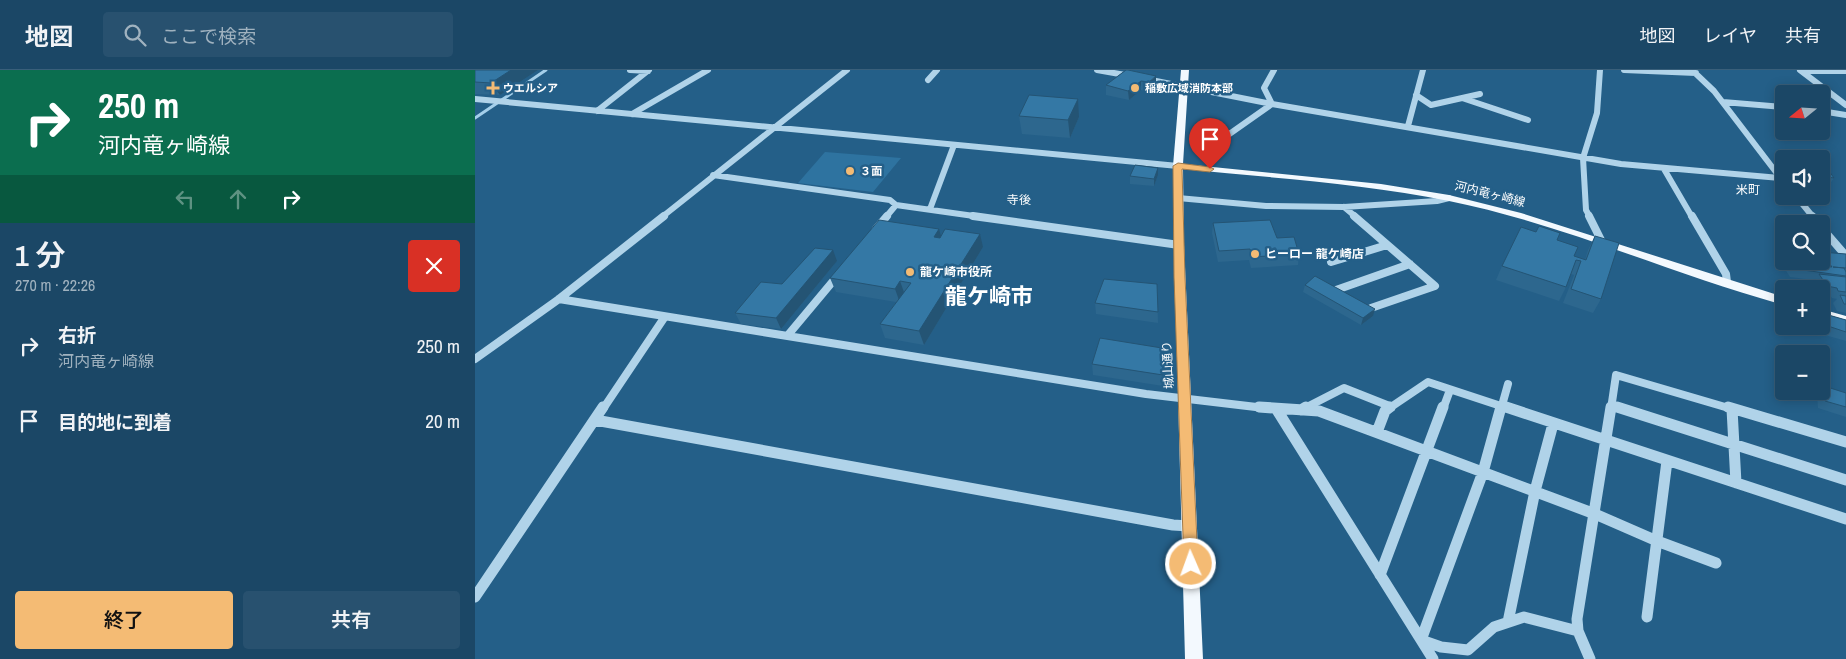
<!DOCTYPE html>
<html lang="ja">
<meta charset="utf-8">
<style>
:root{--surface:#1b4766;--page:#28516f;--text:#f1f3f6;--muted:#a0b2bf;--line:#395f7a;--accent:#f4bb74}
body{margin:0;font-family:"Archivo Narrow","Noto Sans JP",sans-serif;background:var(--page);color:var(--text);height:100vh;display:flex;flex-direction:column;font-size:19px;white-space:nowrap}
*{box-sizing:border-box;margin:0}
p{font-size:16px;color:var(--muted)}
.icon{flex:none;width:28px;height:28px;fill:none;stroke:currentColor;stroke-width:2;stroke-linecap:round;stroke-linejoin:round}
.map{position:relative;flex:1;overflow:hidden}
.sheet{display:flex;flex-direction:column;background:var(--surface);width:475px}
.sheet>*{flex:none}
.top-card{background:#0b6e4f;color:#fff;overflow:hidden}
.needle{width:32px;rotate:252deg}
.fabs{position:absolute;left:1300px;top:15px;display:grid;gap:10px}
.fabs a{display:grid;place-items:center;width:55px;height:55px;border-radius:5px;background:var(--surface);box-shadow:0 2px 12px #0003,0 0 0 1px var(--line);font-size:25px}
.pin{position:absolute;display:grid;place-items:center;width:42px;height:42px;color:#fff;margin:-51px -21px;border-radius:50% 50% 50% 0;rotate:-45deg;box-shadow:0 0 5px #0007}
.pin .icon{rotate:45deg}
.me{position:absolute;width:55px;margin:-28px;rotate:358deg;stroke-linejoin:round;filter:drop-shadow(0 0 4px #0008)}
.turn{display:flex;align-items:center;gap:18px;height:105px;padding:0 15px;font-size:22px}
.turn .icon{width:65px;height:65px;stroke-width:2.5}
.turn b{display:block;font-size:35px;line-height:42px}
.lanes{display:flex;align-items:center;height:48px;padding:0 15px;background:#0003;justify-content:center;gap:25px;direction:ltr}
.lanes .off{opacity:.35}
.round{display:grid;place-items:center;flex:none;width:52px;height:52px;border-radius:5px;background:var(--page)}
.headline{display:flex;align-items:center;justify-content:space-between;height:85px;padding:0 15px}
h1{font-size:30px;font-weight:600;line-height:38px}
.primary-button{display:flex;gap:10px;margin-top:auto;padding:10px 15px}
.primary-button a{flex:1;height:58px;border-radius:5px;background:var(--accent);color:#111;font-size:20px;font-weight:600;line-height:58px;text-align:center}
.primary-button a+a{background:var(--page);color:var(--text)}
ul{padding:0;list-style:none}
li{display:flex;align-items:center;gap:15px;height:75px;padding:0 15px}
li div{flex:1}
li b{display:block;font-size:19px}
li em{font-style:normal}
header{display:flex;align-items:center;gap:30px;box-sizing:border-box;height:70px;padding:0 25px;background:var(--surface);border-bottom:1px solid var(--line)}
header strong{font-size:24px}
nav{display:flex;gap:28px;margin-inline-start:auto;font-size:18px}
.search{width:350px;height:45px;background:var(--page);display:flex;align-items:center;gap:12px;box-sizing:border-box;padding:0 18px;border-radius:5px;color:var(--muted);font-size:19px}
main{display:flex;flex:1;min-height:0}
.map>svg:first-child{display:block}
</style>
<header>
<strong>地図</strong>
<div class="search"><svg class="icon" aria-label="search" viewBox="0 0 24 24"><circle cx="10" cy="10" r="6"/><path d="M15 15l6 6"/></svg>ここで検索</div>
<nav><a>地図</a><a>レイヤ</a><a>共有</a></nav>
</header>
<main>
<section class="sheet">
<div class="top-card">
<div class="turn"><svg class="icon" aria-label="right" viewBox="0 0 24 24"><path d="M7 20v-9h11M14 6l5 5-5 5"/></svg><div><b>250 m</b>河内竜ヶ崎線</div></div>
<div class="lanes"><svg class="icon off" aria-label="left" viewBox="0 0 24 24"><path d="M17 20v-9H6M10 6l-5 5 5 5"/></svg><svg class="icon off" aria-label="ahead" viewBox="0 0 24 24"><path d="M12 20V5M6 11l6-6 6 6"/></svg><svg class="icon" aria-label="right" viewBox="0 0 24 24"><path d="M7 20v-9h11M14 6l5 5-5 5"/></svg></div>
</div>
<div class="headline"><div><h1>1 分</h1><p>270 m · 22:26</p></div><a class="round" style="background:#d93025;color:#fff"><svg class="icon" aria-label="close" viewBox="0 0 24 24"><path d="M6 6l12 12M18 6L6 18"/></svg></a></div>
<ul>
<li><svg class="icon" aria-label="right" viewBox="0 0 24 24"><path d="M7 20v-9h11M14 6l5 5-5 5"/></svg><div><b>右折</b><p>河内竜ヶ崎線</p></div><em>250 m</em></li>
<li><svg class="icon" aria-label="arrive" viewBox="0 0 24 24"><path d="M6 21V4h12l-3 4 3 4H6"/></svg><div><b>目的地に到着</b></div><em>20 m</em></li>
</ul>
<div class="primary-button"><a>終了</a><a>共有</a></div>
</section>
<div class="map">
<svg width="1371" height="589" viewBox="0 0 1371 589">
<rect width="100%" height="100%" fill="#245f88"/>
<!-- green -->
<path fill="#2e73a0" d="M350 82 426 88 398 122 323 113Z"/>
<g fill="none" stroke-linecap="round" stroke-linejoin="round">
<!-- stream -->
<path stroke="#a4cfea" stroke-width="3" d="M0 48 71 0"/>
<!-- minor-far2 -->
<path stroke="#b0d3e9" stroke-width="6" d="M155 0 173 1
M622 0 656 6
M1149 0 1221 3
M1217 0 1239 21 1307 110
M1325 0 1371 35
M1327 1H1371
M671 9 797 34 1146 94 1305 108
M453 10 462 0
M941 25 956 35 1005 24
M987 28 1053 50
M0 29 703 96
M1248 32 1309 37
M122 41 174 0
M1346 41 1371 45
M157 44 233 0
M933 56 948 0
M735 89 743 72 797 34 789 18 799 0
M1189 99 1217 147
M238 105 415 130 421 135 506 147
M1321 126 1338 147
M703 128 791 136 869 137 962 131 974 128
M869 137 881 147
M455 139 479 75
M187 147 372 0
M411 147 421 135
M1115 147 1111 140 1108 88 1122 43 1125 0"/>
<!-- minor-far1 -->
<path stroke="#b0d3e9" stroke-width="8" d="M498 146 704 175
M879 146 960 216 896 238
M1114 146 1127 172
M1217 146 1251 204 1252 212
M1337 146 1344 154
M1346 157 1371 186
M401 159 412 146
M856 192 912 175
M861 220 935 194
M84 229 671 324 798 339
M313 265 364 204
M0 289 84 229 189 146
M1137 336 1146 339
M128 339 189 248
M828 339 869 318 917 337
M913 339 953 312 1035 339
M968 339 975 320
M1026 339 1033 314
M1136 339 1141 305 1257 339"/>
<!-- minor -->
<path stroke="#b0d3e9" stroke-width="11" d="M784 337 844 341 1120 444 1182 471 1241 493
M1026 337 1008 402 946 570 966 577 993 580 1019 557 1049 547 1103 561
M1031 337 1371 449
M1142 337 1371 410
M1253 337 1371 372
M1257 339 1261 413
M802 340 958 589
M826 340 831 337
M120 350 698 455 714 456
M902 362 910 341 915 337
M905 505 968 337
M0 527 128 337
M1172 547 1192 391
M1033 552 1060 421 1078 354
M1115 589 1103 561 1102 549 1136 337"/>
<!-- major -->
<path fill="#f3f9fe" fill-rule="evenodd" d="M706 0H714L708 94 906 114 974 125 1046 143 1309 227V235C1196 204 1088 154 974 131 886 113 796 108 708 99L709 175 728 589H710L699 175 698 96Z
M1346 239 1371 246V254L1346 247Z"/>
</g>
<!-- wall -->
<path fill="#2d678e" d="M0 0H63L25 25 0 24Z
M651 0 681 16 674 22 666 20 654 30 631 25V15Z
M544 46 604 47 595 68 547 64Z
M1346 100 1359 108 1354 115 1346 114Z
M683 105 679 116 655 114V106Z
M738 153 802 168 824 184 823 195 776 198 774 190 743 192 737 163Z
M466 166 508 177 449 275 410 268 405 254 421 232 361 222 355 208Z
M1120 166 1126 229 1118 243 1088 233 1099 205 1096 204 1091 217 1084 231 1021 210 1027 196 1099 186 1110 190 1113 180Z
M1309 182V191H1346V182L1371 184V243L1362 241 1358 233 1362 229 1357 228 1355 225 1346 224V219H1343L1338 211 1339 210 1315 207 1310 199 1311 198H1309L1304 189Z
M362 191 306 259 266 254 260 243 307 214Z
M682 214 683 253 621 244 620 233Z
M830 215 898 246 886 255 828 222Z
M1350 244 1371 250V271L1343 263 1344 256H1346V249Z
M617 294 688 305V316L618 305Z
M1349 316 1371 323V347L1343 338 1342 324 1345 321H1346V319Z"/>
<!-- shaded-wall -->
<path fill="#245474" d="M36 0H63L25 25 16 13Z
M681 6V16L674 22V12Z
M666 11V20L654 30 653 21Z
M603 29 604 47 595 68 593 50Z
M683 98V105L679 116V109Z
M464 159 468 173 459 167Z
M505 164 508 177 449 275 444 261Z
M358 180 362 191 306 259 301 248Z
M425 211 430 225 425 233 420 219Z
M900 239 898 246 886 255 888 248Z"/>
<!-- building -->
<path fill="#3478a5" stroke="#245474" d="M0 0H36L16 13 0 12Z
M651 0H653L681 6 674 12 666 11 653 21 631 15Z
M554 25 603 29 593 50 544 46Z
M660 95 683 98 679 109 655 106Z
M1346 100 1354 101 1359 108 1346 106Z
M404 150 464 159 459 167 465 168 470 159 505 164 444 261 405 254 436 213 425 211 420 219 355 208Z
M795 150 802 168 819 167 824 184 777 187 775 179 744 181 738 153Z
M1064 156 1085 163 1082 170 1103 177 1099 186 1111 190 1120 166 1144 173 1126 229 1096 219 1106 191 1101 190 1091 217 1027 196 1046 157 1061 162Z
M340 178 358 180 301 248 260 243 286 212 307 214Z
M1346 182 1371 184V198L1358 197 1369 198 1371 202V206L1321 199 1316 192 1357 197Z
M1346 188 1350 195 1322 191H1346Z
M1344 204 1371 207V222L1363 221 1362 218 1352 216Z
M840 206 900 239 888 248 830 215Z
M629 209 682 214 683 242 620 233Z
M1365 225 1371 226V234H1369Z
M1350 244 1371 250V262L1350 255Z
M625 268 687 278 688 305 617 294Z
M1349 316 1371 323V337L1350 331Z"/>
<!-- route -->
<path fill="#f4bb74" stroke="#9f7a4b" d="M703 93 735 97 739 99 735 102 707 99 710 207 723 494 721 498 716 500 711 498 709 494 699 207 698 96Z"/>
<!-- markers -->
<g fill="#f4bb74" stroke="#245f88" stroke-width="2">
<path d="M15.5 10.5h5v5h5v5h-5v5h-5v-5h-5v-5h5z"/>
<circle cx="660" cy="18" r="5"/>
<circle cx="375" cy="101" r="5"/>
<circle cx="780" cy="184" r="5"/>
<circle cx="435" cy="202" r="5"/>
</g>
<g text-anchor="middle" stroke-width="5" stroke-linejoin="round" paint-order="stroke">
<!-- far-poi labels -->
<g font-size="11" font-weight="bold" fill="#fff" stroke="#245f88" text-anchor="start">
<text x="28" y="22">ウエルシア</text>
<text x="670" y="22">稲敷広域消防本部</text>
<text x="385" y="105">３面</text>
</g>
<!-- far-quarter labels -->
<g font-size="12" fill="#fff" stroke="#245f88">
<text x="1273" y="124">米町</text>
<text x="544" y="134">寺後</text>
</g>
<!-- street labels -->
<g font-size="12" fill="#fff" stroke="#245f88">
<text transform="translate(1015 124) rotate(14)" y="4">河内竜ヶ崎線</text>
<text transform="translate(693 295) rotate(-93)" y="4">城山通り</text>
</g>
<!-- poi labels -->
<g font-size="12" font-weight="bold" fill="#fff" stroke="#245f88" text-anchor="start">
<text x="790" y="188">ヒーロー 龍ケ崎店</text>
<text x="445" y="206">龍ケ崎市役所</text>
</g>
<!-- town labels -->
<g font-size="22" font-weight="bold" fill="#fff" stroke="#245f88">
<text x="514" y="234">龍ケ崎市</text>
</g>
</g>
</svg>
<div class="fabs">
<a><svg class="needle" viewBox="-14 -14 28 28"><path d="M0-13l5 13h-10z" fill="#e53935"/><path d="M0 13l5-13h-10z" fill="#a0b2bf"/></svg></a>
<a><svg class="icon" aria-label="sound" viewBox="0 0 24 24"><path d="M4 9h4l5-4v14l-5-4H4zM17 9q2 3 0 6"/></svg></a>
<a><svg class="icon" aria-label="search" viewBox="0 0 24 24"><circle cx="10" cy="10" r="6"/><path d="M15 15l6 6"/></svg></a>
<a>+</a>
<a>−</a>
</div>
<div class="pin" style="left:735px;top:99px;background:#d93025"><svg class="icon" aria-label="arrive" viewBox="0 0 24 24"><path d="M6 21V4h12l-3 4 3 4H6"/></svg></div>
<svg class="me" style="left:716px;top:494px" viewBox="-20 -20 40 40"><circle r="17" fill="#f4bb74" stroke="#fff" stroke-width="3"/><path d="M0-11L8 9 0 5-8 9z" fill="#fff"/></svg>
</div>
</main>
